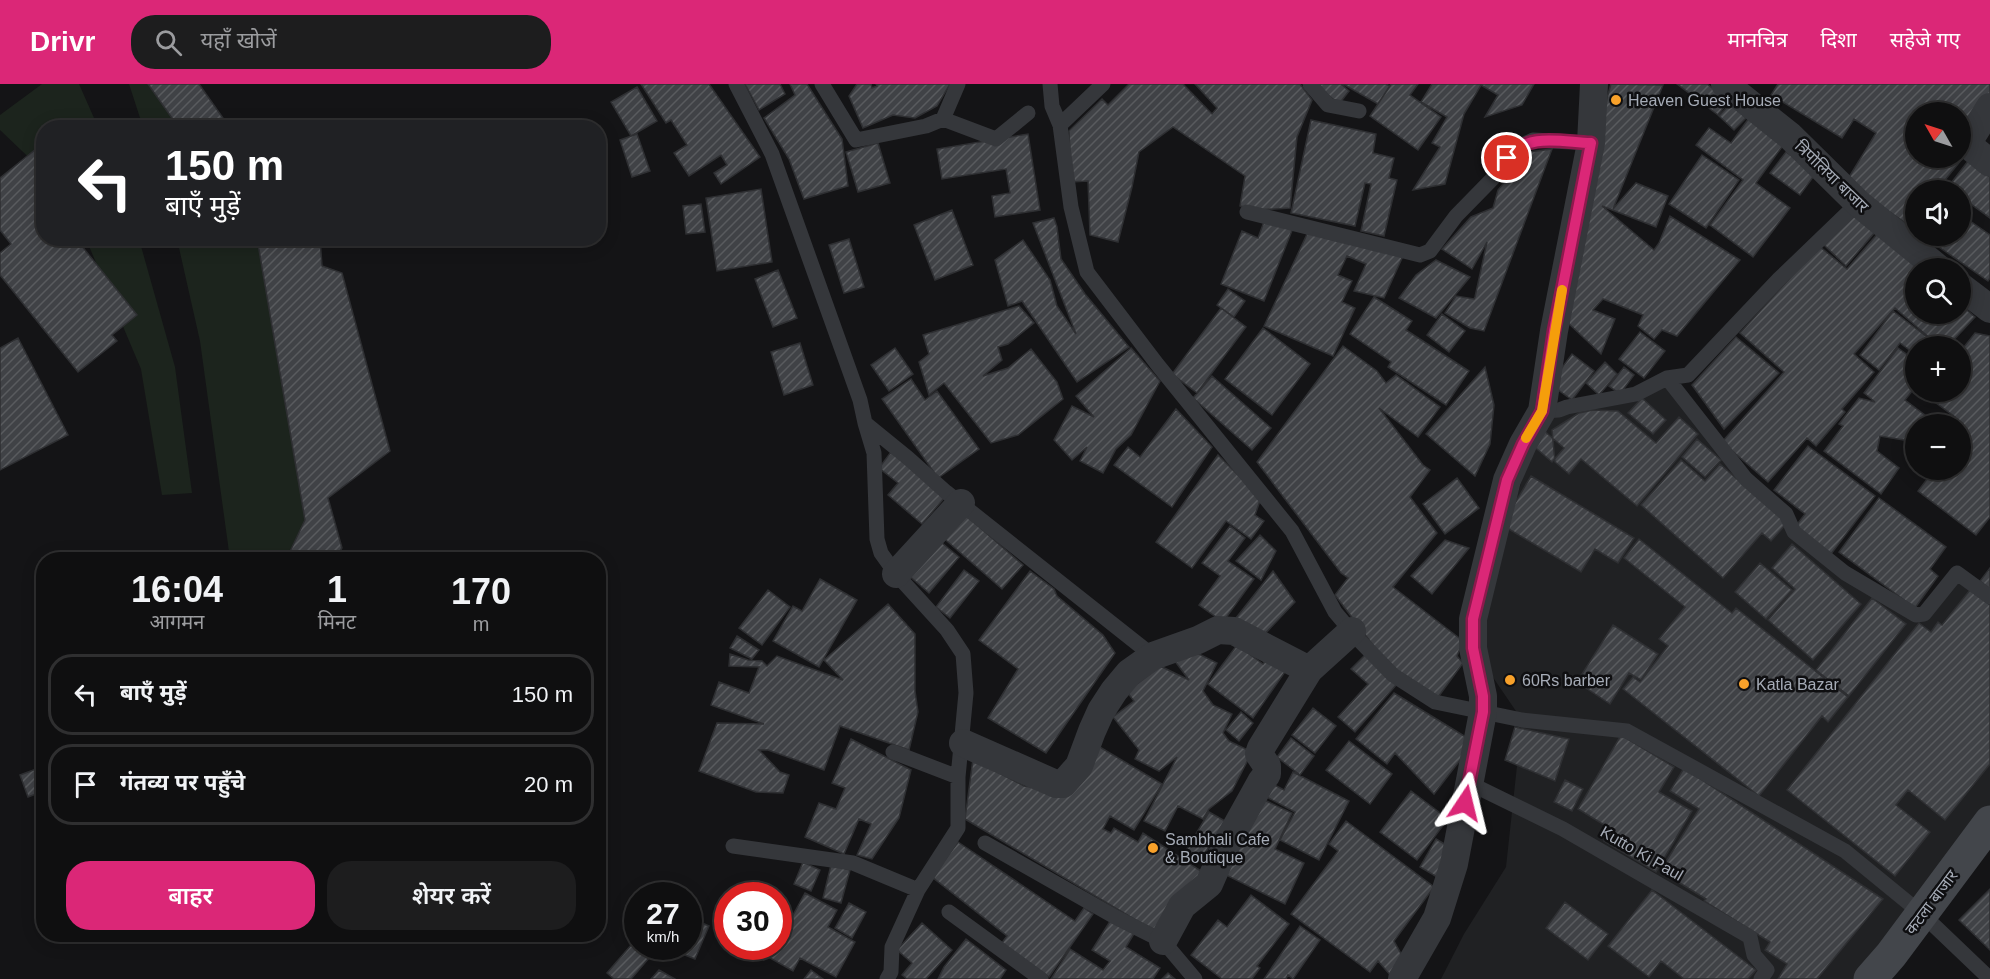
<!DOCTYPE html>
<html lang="hi">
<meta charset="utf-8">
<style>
:root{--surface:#0f0f10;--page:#1d1d1e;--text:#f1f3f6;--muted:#9b9c9f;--line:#2f2f30;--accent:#db2777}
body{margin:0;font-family:Helvetica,"Noto Sans Devanagari",sans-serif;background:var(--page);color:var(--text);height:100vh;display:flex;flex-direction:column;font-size:22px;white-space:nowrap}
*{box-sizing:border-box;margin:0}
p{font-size:20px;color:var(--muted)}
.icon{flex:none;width:33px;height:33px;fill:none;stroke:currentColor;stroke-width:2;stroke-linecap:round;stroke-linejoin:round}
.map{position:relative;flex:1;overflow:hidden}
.sheet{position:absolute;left:36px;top:468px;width:570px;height:390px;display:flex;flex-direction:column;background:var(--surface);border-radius:24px;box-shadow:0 3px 15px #0003,0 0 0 2px var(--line)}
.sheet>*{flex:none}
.banner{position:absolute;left:36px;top:36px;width:570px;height:126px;border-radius:24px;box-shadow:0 3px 15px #0003,0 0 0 2px var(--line);background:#202124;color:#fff;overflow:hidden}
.needle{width:39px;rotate:309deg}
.buttons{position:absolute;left:1905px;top:18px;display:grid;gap:12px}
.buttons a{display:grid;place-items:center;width:66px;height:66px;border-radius:50%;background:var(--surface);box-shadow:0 3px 15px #0003,0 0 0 2px var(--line);font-size:30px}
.speed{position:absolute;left:624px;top:798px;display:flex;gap:12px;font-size:30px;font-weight:700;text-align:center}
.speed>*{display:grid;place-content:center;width:78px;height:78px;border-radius:50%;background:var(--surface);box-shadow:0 3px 15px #0003,0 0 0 2px var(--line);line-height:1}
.speed small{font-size:15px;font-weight:400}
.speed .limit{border:9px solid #d22;background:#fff;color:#111}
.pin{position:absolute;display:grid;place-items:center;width:51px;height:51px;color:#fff;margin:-26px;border:3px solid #fff;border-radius:50%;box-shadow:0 2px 6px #0007}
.me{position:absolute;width:66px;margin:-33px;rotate:10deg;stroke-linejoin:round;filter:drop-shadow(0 0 4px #0008)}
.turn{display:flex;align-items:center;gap:21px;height:126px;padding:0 30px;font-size:27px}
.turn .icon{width:78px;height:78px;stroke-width:2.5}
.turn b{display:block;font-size:42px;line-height:51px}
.eta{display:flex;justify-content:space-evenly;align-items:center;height:102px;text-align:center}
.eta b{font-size:36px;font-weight:600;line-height:42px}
.action{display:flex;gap:12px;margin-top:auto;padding:12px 30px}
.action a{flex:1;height:69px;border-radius:24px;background:var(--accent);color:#fff;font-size:24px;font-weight:600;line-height:69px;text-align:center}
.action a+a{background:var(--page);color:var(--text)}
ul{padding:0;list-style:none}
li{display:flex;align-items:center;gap:18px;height:81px;margin:0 12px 9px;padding:0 18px;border:3px solid var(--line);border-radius:24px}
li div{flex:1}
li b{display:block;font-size:22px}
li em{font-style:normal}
header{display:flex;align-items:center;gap:36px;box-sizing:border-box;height:84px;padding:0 30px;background:var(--accent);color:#fff}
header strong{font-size:28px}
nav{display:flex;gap:33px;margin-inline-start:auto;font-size:21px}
.search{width:420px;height:54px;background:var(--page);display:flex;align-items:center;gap:15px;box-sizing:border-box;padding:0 21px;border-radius:24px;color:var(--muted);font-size:22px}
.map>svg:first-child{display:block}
</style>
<header>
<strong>Drivr</strong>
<div class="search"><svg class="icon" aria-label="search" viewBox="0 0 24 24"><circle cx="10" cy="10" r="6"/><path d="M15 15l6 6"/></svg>यहाँ खोजें</div>
<nav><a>मानचित्र</a><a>दिशा</a><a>सहेजे गए</a></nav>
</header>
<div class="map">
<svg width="1990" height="895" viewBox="0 0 1990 895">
<defs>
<pattern id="building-hatch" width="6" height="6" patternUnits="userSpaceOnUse" patternTransform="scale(1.5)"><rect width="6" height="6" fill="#404246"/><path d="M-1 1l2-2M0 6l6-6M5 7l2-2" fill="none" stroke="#595b5e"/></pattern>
</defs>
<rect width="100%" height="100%" fill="#141416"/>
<!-- built -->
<path fill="#202123" d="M1667 294 1794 448 1916 531 1957 489 1990 513V738L1867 895H1441L1464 850 1506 783 1522 636 1473 564 1542 327Z"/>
<!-- green -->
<path fill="#1c241d" d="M42 0H79L98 43 44 44 43 87 0 46V31Z
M129 0H148L179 43H143Z
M86 155H139L175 283 192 409 162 411 141 285Z
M177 155H257L305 436 286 475H230L200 257Z"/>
<!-- building -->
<path fill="url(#building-hatch)" stroke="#2e2f32" stroke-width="1.5" fill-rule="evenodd" d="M148 0H199L230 44H179Z
M641 0H709L760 73 721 100 714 89 727 81 721 71 689 92 674 69 687 61 671 36 666 39Z
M745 0H780L785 10 759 26Z
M790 0H807L842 55 848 102 804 115 789 75 764 34 795 11Z
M857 0H871L872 4 877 2 876 0H950L937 22 915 34 893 31 863 44 849 12Z
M1129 0H1183L1212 30 1217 24 1195 0H1300L1312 16 1297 53 1290 124 1257 126 1240 122 1245 92 1173 43 1139 68 1132 103 1118 158 1090 151 1088 97 1071 98 1069 47 1102 15 1108 21Z
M1315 0H1341L1349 7 1339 20Z
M1343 0H1386L1390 2 1378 20Z
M1391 0H1418L1410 11 1441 33 1418 66 1370 32Z
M1432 0H1534L1522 21 1485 33 1498 11 1481 1 1464 30 1445 100 1413 106 1440 63 1432 59 1447 33 1421 18Z
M1611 0 1663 1 1613 125 1636 99 1668 112 1656 143 1602 122 1654 166 1659 159 1670 132 1740 176 1677 252 1662 246 1654 255 1638 242 1643 231 1603 215 1593 226 1615 235 1601 270 1567 238 1607 14Z
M1677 0H1707L1729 17 1718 31Z
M1778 0H1990V45L1978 55 1937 106H1916V146L1846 98 1876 49 1854 35 1842 54 1771 11ZM1916 28H1960V74H1916Z
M637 3 657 37 631 52 611 18Z
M1731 19 1746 34 1734 46 1719 32Z
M1749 34 1784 60 1756 99 1790 124 1753 173 1710 141 1743 96 1696 61 1709 44 1731 59Z
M1311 36 1376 50 1373 69 1394 74 1389 94 1397 96 1384 152 1361 147 1371 100 1365 99 1355 142 1291 129Z
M637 50 650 87 632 93 620 56Z
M1028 50 1040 126 995 133 992 112 1010 109 1006 85 942 95 937 65Z
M878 59 890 99 858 108 846 68Z
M41 61 44 64V154H78L77 156 137 231 112 251 117 257 78 288 0 191V169L11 160 0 146V94Z
M1552 65 1484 247 1470 244 1445 229 1456 212 1474 215 1475 213 1487 158 1472 185 1442 165 1471 133 1493 124 1498 106 1529 68Z
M1786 68 1816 89 1800 111 1770 89Z
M1702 71 1739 96 1706 144 1669 120Z
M1968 77 1990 93V134L1960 112V106H1953L1948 103Z
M761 105 772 178 717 187 706 114Z
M701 120 705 148 686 150 683 122Z
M952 126 973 181 935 196 914 141Z
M1960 130 1990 151V194L1988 197 1923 152H1960Z
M1854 132 1875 148 1846 182 1824 161Z
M1054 134 1057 143 1061 175 1085 210 1129 263 1077 298 1022 217 1008 222 995 176 1023 156 1050 196 1057 222 1076 250 1033 139Z
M1265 135 1293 144 1264 217 1221 200 1242 147 1258 154Z
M1309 146 1403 172 1384 214 1354 207 1366 180 1347 172 1338 191 1352 197 1342 218 1355 224 1333 272 1264 242Z
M1879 148 1920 184H1916V230H1960V220L1975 233 1948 262H1939L1895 224 1854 270 1874 288 1842 325 1845 328 1816 362 1807 354 1768 398 1722 358 1784 288 1740 249 1819 162 1847 185Z
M320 154 322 182 342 189 390 367 328 414 342 464 335 476H286L305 436 257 154Z
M849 155 864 203 844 209 829 161Z
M1436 176 1470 193 1436 234 1399 214 1416 191Z
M778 186 797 234 773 243 755 195Z
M1228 205 1245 217 1234 233 1217 221Z
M1374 213 1412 237 1406 246 1469 287 1446 321 1388 283 1391 278 1350 250Z
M1019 222 1034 239 1008 260 998 263 1002 276 983 292 1008 284 1031 265 1057 298 1063 315 1018 351 991 359 944 299 929 311 919 278 929 270 923 251Z
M1221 224 1246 243 1197 309 1172 290Z
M1893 227 1939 262H1916V271L1900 259 1879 286 1860 271Z
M1442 230 1465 247 1449 268 1427 251Z
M1263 244 1310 280 1272 331 1225 295Z
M1640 248 1665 267 1644 294 1619 275Z
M1975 249 1990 252V433L1976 451 1918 407 1934 386H1960V340H1950L1955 333 1928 313 1931 308H1960V268Z
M1736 253 1779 289 1724 345 1692 301Z
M18 254 68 351 0 386V264Z
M800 259 813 301 784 311 771 268Z
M1343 262 1377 287 1386 299 1396 291 1440 323 1418 353 1379 324 1423 381 1430 386 1410 413 1437 449 1393 503 1463 557 1457 572 1463 579 1436 616 1388 581 1335 511 1348 494 1341 489 1257 378Z
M895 264 913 290 889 307 871 281Z
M1131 264 1160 297 1131 351 1116 365 1103 389 1080 377 1087 363 1072 376 1054 356 1072 322 1094 333 1076 312Z
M1898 264 1916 277V302L1905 316 1933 337 1930 340H1916V358L1880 352 1877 367 1899 384 1881 410 1824 367 1843 342 1839 340 1859 314 1875 318 1864 309Z
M1572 270 1594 287 1572 316 1550 300Z
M1605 278 1617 290 1599 311 1586 299Z
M1485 283 1494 321 1490 360 1475 392 1426 350Z
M1624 283 1634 291 1620 310 1609 302Z
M1212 292 1271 344 1252 366 1193 314Z
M911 295 925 316 937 307 979 365 938 394 882 315Z
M1642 314 1666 336 1653 350 1628 329Z
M1176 325 1212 363 1172 423 1114 381 1128 363 1140 373Z
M1593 326 1618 327 1656 359 1679 333 1698 350 1637 422 1581 375 1569 390 1555 378 1552 346 1579 329Z
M1542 345 1564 364 1552 378 1530 359Z
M1697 355 1721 376 1705 393 1682 373Z
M1808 362 1875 412 1831 470 1795 443 1805 430 1774 406Z
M891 368 945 413 922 440 888 411 898 399 879 384Z
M1218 371 1261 414 1255 431 1264 437 1251 455 1226 437 1192 484 1156 458Z
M1681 376 1705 397 1720 380 1787 439 1771 457 1762 449 1723 494 1641 421Z
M1531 392 1634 454 1618 479 1595 465 1581 488 1502 441Z
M1457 394 1479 424 1445 450 1423 420Z
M1879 414 1946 463 1930 485 1938 492 1915 524 1839 468Z
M961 427 1023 481 1002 505 940 451Z
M1230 442 1245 454 1228 477 1254 495 1223 538 1199 521 1220 492 1202 479Z
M1260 451 1276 467 1261 496 1236 477Z
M936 454 959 473 929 509 907 490Z
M1639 455 1732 529 1736 524 1848 613 1828 638 1822 632 1759 712 1623 605 1633 593 1640 598 1668 562 1659 555 1685 523 1624 474Z
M1445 456 1469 464 1432 510 1411 492Z
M1792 460 1861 520 1813 576 1768 536 1795 505 1772 484Z
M1760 479 1792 506 1766 535 1735 508Z
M1990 484V505L1980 497Z
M964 486 979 497 950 534 936 523Z
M1030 487 1054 505 1057 512 1103 551 1115 569 1046 669 988 634 1018 585 979 556Z
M1273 487 1295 518 1261 554 1236 534Z
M820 495 857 516 819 583 773 557 793 522 802 527Z
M768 506 790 523 762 561 739 544Z
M1970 506 1990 521V680L1945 736 1908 706 1896 721 1930 748 1895 792 1787 706 1919 539 1931 548 1938 538 1942 541Z
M1872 514 1906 540 1849 612 1816 586Z
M888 520 915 550V607L918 628 909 666 840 642 824 686 768 666H759L780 688 789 691 783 709 756 708 699 687 717 639 764 640 711 621 719 598 749 609 759 583 729 582 730 570 748 576 762 577 767 582 777 572 843 596 824 576Z
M1613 541 1658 570 1641 596 1629 589 1610 620 1577 598Z
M737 552 759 566 752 575 730 564Z
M1237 561 1263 580 1272 569 1289 582 1253 634 1208 600Z
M1189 565 1217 579 1203 607 1213 621 1232 630 1223 649 1229 657 1252 668 1232 707 1209 725 1203 735 1178 722 1165 747 1144 737 1177 673 1159 687 1135 675 1139 666 1113 633 1134 617 1127 608 1160 582 1189 596 1174 576Z
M1366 570 1397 600 1355 648 1338 633 1368 600 1351 585Z
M1394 609 1474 658 1434 710 1395 669 1387 680 1356 655Z
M1313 624 1336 642 1315 669 1292 651Z
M1241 628 1253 639 1239 657 1226 646Z
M1515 643 1569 655 1555 697 1505 676Z
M1621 651 1674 683 1659 708 1692 727 1656 788 1604 757 1611 745 1578 725Z
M1291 654 1314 672 1300 691 1277 673Z
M851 655 911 686 899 734 872 775 857 771 871 740 859 735 844 770 805 753 819 719 836 725 845 704 832 699Z
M1349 657 1392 690 1370 720 1326 686Z
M1098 662 1162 700 1134 746 1110 732 1103 745 1111 749 1114 744 1138 758 1143 749 1204 789 1156 848 965 735 973 675 1024 702 1070 708Z
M44 682V707L28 713 20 691Z
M1684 684 1883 815 1817 895H1778L1787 880 1765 866 1770 858 1704 817 1706 815 1660 787 1699 725 1670 707Z
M1293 688 1349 717 1319 776 1280 756 1295 728 1261 710 1267 697 1284 706Z
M1565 696 1583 705 1572 727 1554 718Z
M1411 707 1448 735 1417 776 1380 748Z
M1262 715 1292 729 1275 765 1304 779 1285 820 1226 791Z
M1209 728 1225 737 1199 779 1184 770Z
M1346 737 1434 803 1394 857 1405 877 1391 892 1378 877 1370 888 1291 830 1338 767 1329 760Z
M1436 755 1453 765 1437 793 1420 783Z
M958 758 1075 837 1084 824 1093 830 1049 893 1001 860 1007 852 932 793Z
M803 778 820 786 811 807 794 800Z
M831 781 850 786 841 819 823 814Z
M1990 805V866L1959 836Z
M1652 806 1756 886 1748 895H1684L1661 877 1649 893 1608 862Z
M805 809 837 826 828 843 855 858 836 893 800 874 793 887 770 874 776 862H778V859Z
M1251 811 1289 840 1257 882 1260 884 1252 895H1222L1191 871 1218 836 1227 843Z
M1565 818 1608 850 1588 876 1546 844Z
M849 819 866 828 852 854 835 844Z
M688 833 709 842 695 875 665 863 688 862Z
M1112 834 1135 848 1126 863 1160 884 1153 895H1051L1070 865 1103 886 1110 877 1092 866Z
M922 839 952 866 926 895H907L902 891 912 879 897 866Z
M1300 842 1320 856 1293 895 1288 891 1286 895H1264Z
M638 853V862H653L656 866 631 895H614L607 889Z
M966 855 1006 886 1000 895H938L944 883Z
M659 886 675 895H651Z
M811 886 823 895H804Z
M1168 889 1175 895H1162Z"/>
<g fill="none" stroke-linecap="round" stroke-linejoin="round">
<!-- lane -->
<path stroke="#35373b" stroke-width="15" d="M736 0 772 70 860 316 865 339 874 369 877 455 881 469 896 490 947 546 963 570 966 609 958 693V744L918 806 892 863 891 888 887 895
M822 0 856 56 926 42 943 35 958 0
M1050 0 1052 22 1060 41 1071 123 1087 188 1157 280 1292 447 1335 528 1356 553 1393 591 1435 618 1522 636 1627 647 1845 767 1922 830 1990 895
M1310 0 1328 21 1359 27
M943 35 996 55 1028 29
M1060 41 1103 0
M1247 128 1420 171 1430 167 1456 132 1502 85 1514 65 1533 56 1591 59
M1667 294 1746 395 1786 430 1794 448 1845 489 1916 531 1924 530 1957 489 1990 513
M1542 327 1559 326 1567 323 1636 310 1667 294 1688 291 1779 195 1858 119
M865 339 908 374 946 408 1153 572
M893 668 958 693
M1469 699 1563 745 1750 853 1754 871 1767 886 1761 895
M985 759 1117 834 1163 857 1195 895
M733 762 853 779 918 806
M949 828 1041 895"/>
<!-- street -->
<path stroke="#35373b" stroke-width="28" d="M1725 0 1790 52 1858 119 1938 184
M1990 23 1967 60 1990 79
M1960 202 1990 225
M896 490 961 419
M963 659 1056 700H1063L1079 682 1092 647 1101 627 1114 607 1129 589 1153 572 1198 556 1218 546 1234 547 1309 586
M1163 857 1182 822 1209 800 1226 761 1261 698 1267 690V682L1259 670 1261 664 1309 586 1352 547
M1402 895 1437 834 1454 780 1483 628V612L1473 564V535L1507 396 1523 360 1542 327 1554 247 1591 59 1594 0"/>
<!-- secondary -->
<path stroke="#43464b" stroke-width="33" d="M1870 895 1891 871 1990 738"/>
</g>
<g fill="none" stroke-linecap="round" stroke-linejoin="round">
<defs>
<path id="route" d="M1465 719 1483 628V612L1473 564V535L1507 396 1523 360 1542 327 1554 247 1591 59C1561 58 1528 48 1507 74"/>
</defs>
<!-- route casing -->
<use href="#route" stroke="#8e194d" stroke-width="15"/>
<!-- route -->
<use href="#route" stroke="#db2777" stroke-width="10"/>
<!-- slow -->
<path stroke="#f59e0b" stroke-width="10" d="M1526 354 1542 327 1562 206"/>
</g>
<!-- markers -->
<g fill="#f8a12a" stroke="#0f0f11" stroke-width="2">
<circle cx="1616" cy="16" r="6"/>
<circle cx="1510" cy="596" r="6"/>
<circle cx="1744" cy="600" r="6"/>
<circle cx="1153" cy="764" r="6"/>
</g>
<g text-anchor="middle" stroke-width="5" stroke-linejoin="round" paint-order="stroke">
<!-- poi labels -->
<g font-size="16" fill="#a6acb7" stroke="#0f0f11" text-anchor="start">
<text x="1628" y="22">Heaven Guest House</text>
<text x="1522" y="602">60Rs barber</text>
<text x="1756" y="606">Katla Bazar</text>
<text x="1165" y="761">Sambhali Cafe<tspan x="1165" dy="18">&amp; Boutique</tspan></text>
</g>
<!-- street labels -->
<g font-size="16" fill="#a6acb7" stroke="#0f0f11">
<text transform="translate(1832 92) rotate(44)" y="6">त्रिपोलिया बाजार</text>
<text transform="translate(1642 769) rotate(30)" y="6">Kutto Ki Paul</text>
<text transform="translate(1931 818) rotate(-53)" y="6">कटला बाजार</text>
</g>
</g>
</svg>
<div class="buttons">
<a><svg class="needle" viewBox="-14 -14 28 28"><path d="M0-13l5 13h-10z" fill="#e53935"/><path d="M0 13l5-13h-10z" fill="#9b9c9f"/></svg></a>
<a><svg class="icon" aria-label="sound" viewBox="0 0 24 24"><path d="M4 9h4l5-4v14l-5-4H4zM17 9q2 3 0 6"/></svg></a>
<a><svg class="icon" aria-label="search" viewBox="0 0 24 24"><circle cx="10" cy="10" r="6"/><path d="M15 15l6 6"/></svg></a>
<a>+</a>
<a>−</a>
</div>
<div class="speed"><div>27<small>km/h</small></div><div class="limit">30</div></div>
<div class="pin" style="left:1507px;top:74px;background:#d93025"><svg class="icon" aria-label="arrive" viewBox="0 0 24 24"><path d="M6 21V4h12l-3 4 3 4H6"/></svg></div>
<svg class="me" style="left:1465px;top:719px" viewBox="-20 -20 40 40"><path d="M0-17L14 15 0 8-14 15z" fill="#db2777" stroke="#fff" stroke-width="4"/></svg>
<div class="banner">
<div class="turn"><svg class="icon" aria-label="left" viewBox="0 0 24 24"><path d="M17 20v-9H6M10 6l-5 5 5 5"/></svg><div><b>150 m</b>बाएँ मुड़ें</div></div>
</div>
<section class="sheet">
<div class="eta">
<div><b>16:04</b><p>आगमन</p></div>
<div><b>1</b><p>मिनट</p></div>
<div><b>170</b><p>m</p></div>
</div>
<ul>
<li><svg class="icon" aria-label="left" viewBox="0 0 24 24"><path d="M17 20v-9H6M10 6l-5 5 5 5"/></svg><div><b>बाएँ मुड़ें</b></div><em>150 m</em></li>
<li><svg class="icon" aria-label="arrive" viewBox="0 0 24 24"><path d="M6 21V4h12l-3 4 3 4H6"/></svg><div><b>गंतव्य पर पहुँचे</b></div><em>20 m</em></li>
</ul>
<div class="action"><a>बाहर</a><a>शेयर करें</a></div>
</section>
</div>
